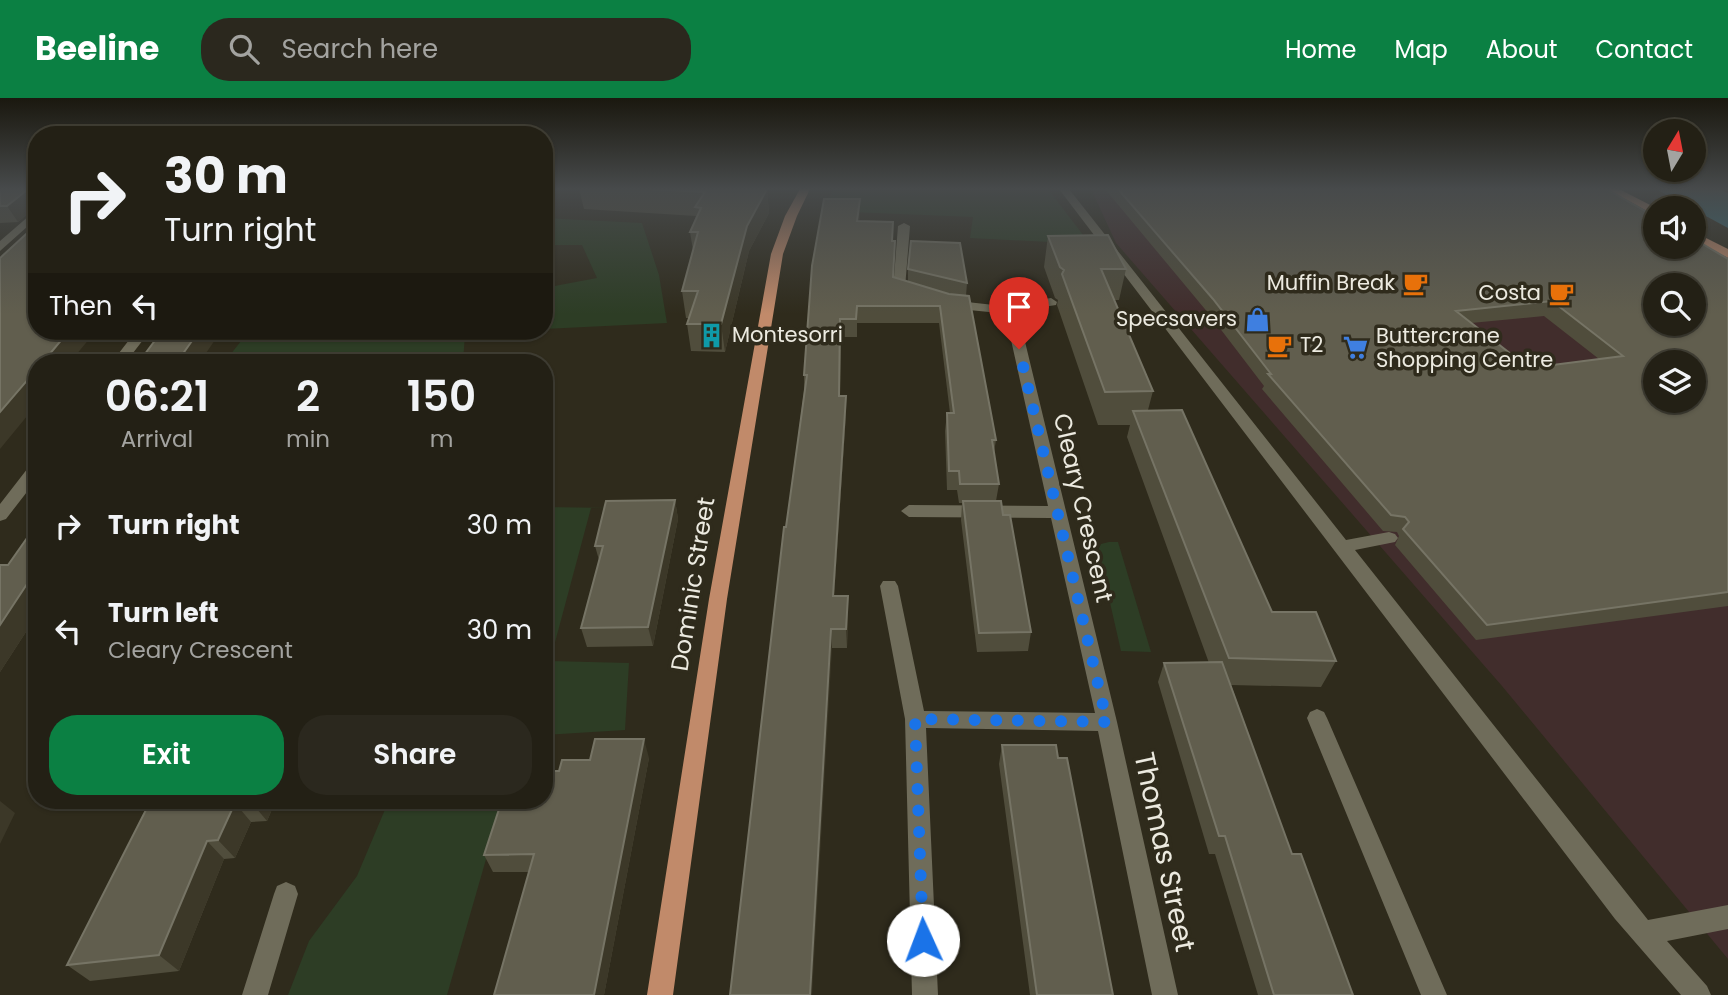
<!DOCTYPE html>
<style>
:root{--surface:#232015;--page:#2b281e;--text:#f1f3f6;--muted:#a3a3a0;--line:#403e34;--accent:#0b8043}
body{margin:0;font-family:Poppins,sans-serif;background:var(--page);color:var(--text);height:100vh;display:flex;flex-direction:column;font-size:26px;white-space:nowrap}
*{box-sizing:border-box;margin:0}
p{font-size:23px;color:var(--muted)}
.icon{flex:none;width:38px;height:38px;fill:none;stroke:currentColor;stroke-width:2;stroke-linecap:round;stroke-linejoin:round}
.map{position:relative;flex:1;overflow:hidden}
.sheet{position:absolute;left:28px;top:256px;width:525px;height:455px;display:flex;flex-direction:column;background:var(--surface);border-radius:28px;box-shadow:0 2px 5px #0004,0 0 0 2px var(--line)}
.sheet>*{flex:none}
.guide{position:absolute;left:28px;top:28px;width:525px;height:214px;border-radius:28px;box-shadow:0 2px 5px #0004,0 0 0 2px var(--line);background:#232015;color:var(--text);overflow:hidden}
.needle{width:46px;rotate:10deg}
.controls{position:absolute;left:1643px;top:21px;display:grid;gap:14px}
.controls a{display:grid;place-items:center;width:63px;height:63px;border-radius:50%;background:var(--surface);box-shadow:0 2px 5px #0004,0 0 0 2px var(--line);font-size:35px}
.pin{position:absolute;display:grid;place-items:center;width:60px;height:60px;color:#fff;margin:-72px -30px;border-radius:50% 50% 50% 0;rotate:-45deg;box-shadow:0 0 7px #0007}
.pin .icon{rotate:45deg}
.me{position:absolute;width:77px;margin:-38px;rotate:358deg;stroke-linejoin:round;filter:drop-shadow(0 0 5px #0008)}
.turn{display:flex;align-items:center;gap:24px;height:147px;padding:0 21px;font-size:32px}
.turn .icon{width:91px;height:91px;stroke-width:2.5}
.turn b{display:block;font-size:49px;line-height:60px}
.then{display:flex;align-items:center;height:66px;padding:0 21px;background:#0003;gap:14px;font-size:26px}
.eta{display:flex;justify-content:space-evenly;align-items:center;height:119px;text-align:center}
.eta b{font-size:42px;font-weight:600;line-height:49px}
.action{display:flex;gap:14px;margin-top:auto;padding:14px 21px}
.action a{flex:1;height:80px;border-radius:28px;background:var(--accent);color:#fff;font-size:28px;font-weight:600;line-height:80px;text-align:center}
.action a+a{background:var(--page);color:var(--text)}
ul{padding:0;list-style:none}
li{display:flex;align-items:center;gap:21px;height:105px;padding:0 21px}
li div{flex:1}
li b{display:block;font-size:26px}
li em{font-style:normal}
header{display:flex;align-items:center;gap:42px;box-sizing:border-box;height:98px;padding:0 35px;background:var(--accent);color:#fff}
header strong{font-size:33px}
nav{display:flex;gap:38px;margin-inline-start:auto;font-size:24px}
.search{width:490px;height:63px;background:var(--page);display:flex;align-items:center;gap:18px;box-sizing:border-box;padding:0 24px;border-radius:28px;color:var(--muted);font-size:26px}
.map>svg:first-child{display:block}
</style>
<header>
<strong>Beeline</strong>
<div class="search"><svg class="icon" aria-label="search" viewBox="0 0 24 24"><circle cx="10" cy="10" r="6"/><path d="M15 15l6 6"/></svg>Search here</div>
<nav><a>Home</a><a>Map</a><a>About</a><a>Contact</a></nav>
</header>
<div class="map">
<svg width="1728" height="897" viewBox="0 0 1728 897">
<rect width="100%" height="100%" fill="#2f2b1c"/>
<!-- commercial -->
<path fill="#412d2c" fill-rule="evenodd" d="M1091 91H1564L1656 149 1728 187V861L1502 588 1116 145ZM1656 187H1694V226H1656ZM1656 264H1694V303H1656Z"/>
<!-- green -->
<path fill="#2d3d25" d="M833 91H1048L1090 146 970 140 973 119 824 113Z
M544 120 642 125 659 177 667 225 544 231V190L597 180 582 147H544Z
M249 233H517L465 236 463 264H232L230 257Z
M544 409 679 411 591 410 550 563 629 565 625 632 544 637Z
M1109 444H1118L1151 554 1121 553 1098 452 1101 446Z
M389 702H503L447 897H288L309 843 357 778Z"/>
<!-- water -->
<path fill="#39707b" d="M1656 91H1719L1728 95V130Z"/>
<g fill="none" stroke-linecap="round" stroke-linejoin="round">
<!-- minor -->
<path fill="#6f6c5a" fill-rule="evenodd" d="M1059 91H1069L1346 442 1389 434 1395 436 1398 440 1395 444 1355 452 1648 822 1728 807V831L1667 843 1707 888 1711 897H1681L1615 821Z
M37 111V120L0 153V143Z
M904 125 910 128 905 190 917 197 911 201 893 192 898 128Z
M1051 200 1057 204 1056 207 1012 214 1020 223 1117 624 1178 897H1152L1098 633 926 630 938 897H912L905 621 880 488 883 483H895L898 488 924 613 1095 615 1051 420 909 419 901 413 909 407 1048 408 1007 224 999 215 949 210 943 206 949 202 1003 208Z
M136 233H150L126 264H112Z
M37 365V381L6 421 0 423V406L31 366Z
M1317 611 1324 614 1327 620 1447 897H1421L1307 620 1310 614Z
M286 784 295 788 298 796 268 897H242L274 796 277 788Z"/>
<!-- major -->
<path fill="#c18a6a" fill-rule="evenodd" d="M800 91H810L797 118 783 156 727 501 673 897H647L709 501 771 156 785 118Z
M1607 91H1619L1656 110V118Z
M1694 134 1728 151V160L1694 142Z"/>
</g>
<!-- wall -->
<path fill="#504d3c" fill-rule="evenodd" d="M0 91H37V122L31 113 18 124 0 125Z
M579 91H767L769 115 749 153 725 254 691 253 687 226 689 220H686L682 193 693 152 690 134 696 118 584 111Z
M1105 91H1606L1728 161V508L1476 542 1395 447 1399 438 1397 434 1383 433 1262 291 1264 288 1209 216ZM1544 218 1599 261 1529 270 1471 225Z
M860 117 859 123 892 143 894 180 908 184V171L967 185 966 198 996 342 994 354 999 386 996 403 1003 417 1031 534 1028 553 977 554 961 422 962 405H959L957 392H947L945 333 947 315H950L939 225H857V239H841L840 298H846V316L834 498H848V517L847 550H832L786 429 804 293V277Z
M1048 138 1126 171 1119 202H1114L1153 293 1148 312 1272 514 1336 563 1321 589 1231 587 1292 756 1353 897H1258L1215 756H1209L1158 584 1164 565H1209L1127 339 1130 327H1098L1057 207 1058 202 1055 200 1044 169Z
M675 402 678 421 653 548 587 549 581 530 599 462 595 448Z
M37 426V517L0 574V467H8Z
M1002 647 1058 660 1113 897H1030L999 666Z
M649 660 604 897H494L529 774H493L484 757 559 673Z
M151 702H276L267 723 251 724 235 760 224 761 179 873 90 883 67 867Z"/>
<!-- shaded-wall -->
<path fill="#3c3828" d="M767 91 769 115 749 153 725 254 721 226 747 128Z
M27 92 36 106 27 107 31 113 18 124 7 108Z
M860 101V117L857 139V123Z
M69 233H96L70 264H43Z
M199 233H221L200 264H177Z
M37 271V306L0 351V314Z
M846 298V316L833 517V498Z
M675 402 678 421 653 548 648 529Z
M31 480 37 487V517L0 574V527Z
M848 498V517L847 550 846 531Z
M831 531 832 550 812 897H810Z
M644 641 649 660 604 897H594Z
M253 702H276L267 723 252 705Z
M0 703 15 715 0 746Z
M235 705 251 724 235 760 218 742Z
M207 743 224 761 179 873 159 857Z"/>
<!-- building -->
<path fill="#615e4e" stroke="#767465" stroke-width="2" fill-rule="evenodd" d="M0 91H37V106L27 107 29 95 27 92 7 108H0Z
M648 91H767L747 128 721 226H687L698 193H682L698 134H690L701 110 695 109 705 94Z
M1118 91H1606L1656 119V149H1694V141L1728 161V494L1487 527 1403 431 1409 424 1405 419 1391 417 1268 276H1271L1213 201ZM1656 187H1694V226H1656ZM1552 203 1623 258 1529 270 1456 213ZM1656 264H1694V303H1656Z
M824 101H860L857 123 893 124 892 143H895L893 179 949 196 969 198 996 342H992L999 386H960L959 373H949L947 315H954L940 208H857L856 221H840L839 298H846L833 498H848L846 531H831L810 897H730L784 429H786L807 277H804L812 168Z
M37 126V233H69L43 264H37V271L0 314V160Z
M1108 137 1126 171H1101L1153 293 1105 294 1062 176 1064 172 1060 169 1048 138Z
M911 143 960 145 967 185 908 171Z
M162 233H199L177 264H139Z
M1182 312 1272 514H1316L1336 563 1229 560 1133 313Z
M675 402 648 529 581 530 603 448H595L606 403Z
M963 403H1001L1003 417H1010L1031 534 979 535Z
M37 426V480H31L0 527V467H8Z
M1222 564 1292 756H1301L1353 897H1274L1225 738H1219L1164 565Z
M595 641H644L594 897H494L534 756 484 757 502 702H544V673H559L562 662H590Z
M1002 647H1056L1058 660H1067L1113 897H1037Z
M151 702H253L252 705H235L218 742 207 743 159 857 67 867Z"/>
<!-- sky -->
<linearGradient id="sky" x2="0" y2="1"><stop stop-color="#1a180f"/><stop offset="0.42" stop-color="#474a4b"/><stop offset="1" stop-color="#474a4b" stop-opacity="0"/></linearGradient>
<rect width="1728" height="216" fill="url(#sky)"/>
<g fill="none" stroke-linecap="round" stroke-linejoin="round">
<!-- route -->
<path stroke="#1a73e8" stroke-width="12" stroke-dasharray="0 21.6" d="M923 842 915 621 1107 624 1019 251"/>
</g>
<!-- icons -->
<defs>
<symbol id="cafe-bare" viewBox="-9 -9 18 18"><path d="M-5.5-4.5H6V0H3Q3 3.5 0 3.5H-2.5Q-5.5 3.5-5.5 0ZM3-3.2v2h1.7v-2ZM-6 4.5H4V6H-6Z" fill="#e8710a" stroke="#2f2b1c" stroke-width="2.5" paint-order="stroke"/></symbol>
<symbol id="shop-bare" viewBox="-9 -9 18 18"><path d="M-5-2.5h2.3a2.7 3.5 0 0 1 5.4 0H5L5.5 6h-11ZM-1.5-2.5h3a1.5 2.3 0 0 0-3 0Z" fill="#3f7fe0" stroke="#2f2b1c" stroke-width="2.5" paint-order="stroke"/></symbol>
<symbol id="building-bare" viewBox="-9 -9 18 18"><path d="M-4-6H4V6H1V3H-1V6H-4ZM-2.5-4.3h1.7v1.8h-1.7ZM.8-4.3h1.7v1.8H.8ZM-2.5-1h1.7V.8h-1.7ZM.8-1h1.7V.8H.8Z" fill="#0f9aa8" stroke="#2f2b1c" stroke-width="2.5" paint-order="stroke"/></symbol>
<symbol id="supermarket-bare" viewBox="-9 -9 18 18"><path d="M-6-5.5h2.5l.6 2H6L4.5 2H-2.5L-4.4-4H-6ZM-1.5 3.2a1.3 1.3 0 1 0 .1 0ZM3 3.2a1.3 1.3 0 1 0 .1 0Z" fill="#3f7fe0" stroke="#2f2b1c" stroke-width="2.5" paint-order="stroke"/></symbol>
</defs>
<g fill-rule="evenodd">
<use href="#cafe-bare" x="1398" y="168" width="35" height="35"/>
<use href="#cafe-bare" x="1544" y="178" width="35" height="35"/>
<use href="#shop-bare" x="1240" y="204" width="35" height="35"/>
<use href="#building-bare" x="694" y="220" width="35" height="35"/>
<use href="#cafe-bare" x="1262" y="230" width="35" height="35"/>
<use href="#supermarket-bare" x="1338" y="232" width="35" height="35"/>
</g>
<g text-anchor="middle" stroke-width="7" stroke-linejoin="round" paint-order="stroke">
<!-- far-poi labels -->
<g font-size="21" fill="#eceae0" stroke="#2f2b1c" text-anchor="end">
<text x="1395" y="192">Muffin Break</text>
<text x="1541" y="202">Costa</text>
<text x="1237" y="228">Specsavers</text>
<text x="732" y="244" text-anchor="start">Montesorri</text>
<text x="1376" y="245" text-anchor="start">Buttercrane<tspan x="1376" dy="24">Shopping Centre</tspan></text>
<text x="1300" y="254" text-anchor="start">T2</text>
</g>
<!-- street labels -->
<g font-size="24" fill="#eceae0" stroke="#2f2b1c">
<text transform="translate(1083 410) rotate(77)" y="8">Cleary Crescent</text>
<text transform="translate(693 486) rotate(-81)" y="8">Dominic Street</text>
</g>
<!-- near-street labels -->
<g font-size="28" fill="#eceae0" stroke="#2f2b1c">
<text transform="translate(1165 754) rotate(78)" y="10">Thomas Street</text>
</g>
</g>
</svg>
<div class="controls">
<a><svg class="needle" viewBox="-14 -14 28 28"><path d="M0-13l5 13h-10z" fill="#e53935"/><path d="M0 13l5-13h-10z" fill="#a3a3a0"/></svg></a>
<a><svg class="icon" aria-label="sound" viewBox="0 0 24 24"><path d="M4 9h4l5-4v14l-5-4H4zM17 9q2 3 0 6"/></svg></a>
<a><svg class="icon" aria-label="search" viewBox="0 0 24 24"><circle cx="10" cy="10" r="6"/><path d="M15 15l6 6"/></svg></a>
<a><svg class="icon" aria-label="layers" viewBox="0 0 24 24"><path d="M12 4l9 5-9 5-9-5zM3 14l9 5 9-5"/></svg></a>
</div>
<div class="pin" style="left:1019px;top:251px;background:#d93025"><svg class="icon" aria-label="arrive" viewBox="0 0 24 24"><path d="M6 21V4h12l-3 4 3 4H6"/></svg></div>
<svg class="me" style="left:923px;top:842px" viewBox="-20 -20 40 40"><circle r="19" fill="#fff"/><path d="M0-13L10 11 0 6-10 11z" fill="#1a73e8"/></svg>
<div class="guide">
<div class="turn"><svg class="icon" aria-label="right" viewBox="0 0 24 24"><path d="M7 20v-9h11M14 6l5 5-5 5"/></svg><div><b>30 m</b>Turn right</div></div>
<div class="then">Then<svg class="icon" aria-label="left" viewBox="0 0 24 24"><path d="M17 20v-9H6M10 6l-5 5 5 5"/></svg></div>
</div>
<section class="sheet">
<div class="eta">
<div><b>06:21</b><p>Arrival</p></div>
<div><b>2</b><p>min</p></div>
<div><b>150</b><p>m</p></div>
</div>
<ul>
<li><svg class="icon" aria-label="right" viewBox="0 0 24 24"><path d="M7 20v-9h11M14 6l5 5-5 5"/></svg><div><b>Turn right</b></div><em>30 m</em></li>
<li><svg class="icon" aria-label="left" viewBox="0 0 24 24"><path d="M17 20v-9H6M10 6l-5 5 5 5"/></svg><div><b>Turn left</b><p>Cleary Crescent</p></div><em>30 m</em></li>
</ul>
<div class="action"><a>Exit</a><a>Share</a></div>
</section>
</div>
